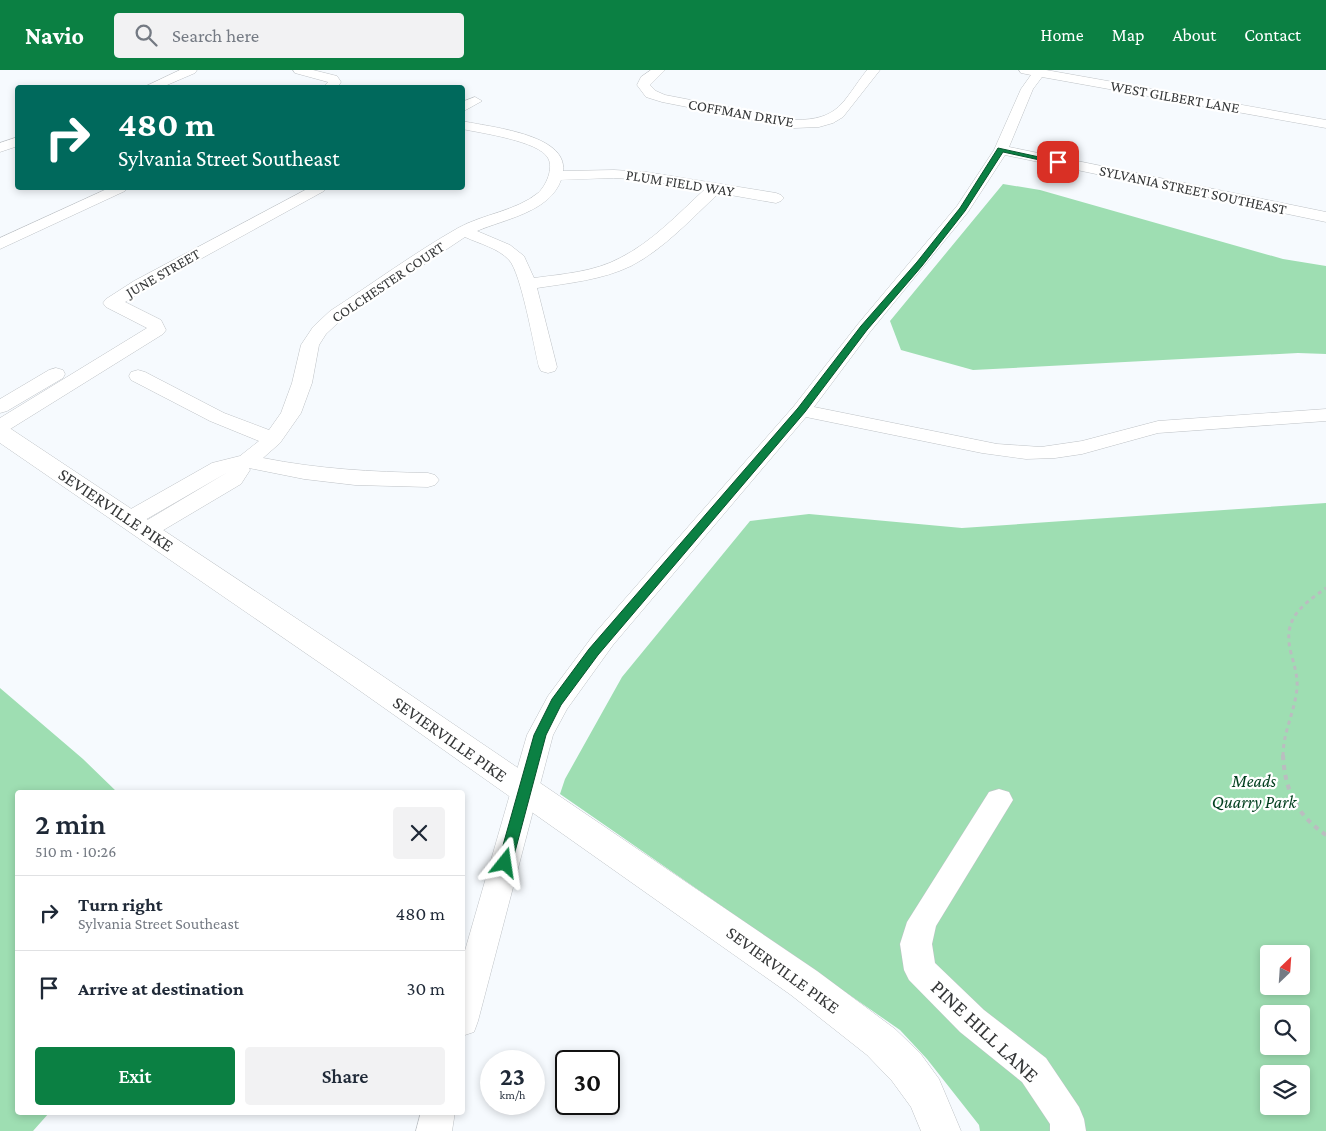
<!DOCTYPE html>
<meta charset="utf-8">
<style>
:root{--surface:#fff;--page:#f2f2f3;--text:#1f2937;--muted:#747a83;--line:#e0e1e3;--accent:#0b8043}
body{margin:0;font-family:"Crimson Pro",serif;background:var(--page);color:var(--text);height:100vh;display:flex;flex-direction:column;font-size:19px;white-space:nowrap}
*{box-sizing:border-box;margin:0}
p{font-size:16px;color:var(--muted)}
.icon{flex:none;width:28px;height:28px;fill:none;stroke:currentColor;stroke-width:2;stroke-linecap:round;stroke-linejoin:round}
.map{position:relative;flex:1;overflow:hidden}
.details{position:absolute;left:15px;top:720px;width:450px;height:325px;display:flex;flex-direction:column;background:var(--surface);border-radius:5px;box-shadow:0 2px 8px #0003}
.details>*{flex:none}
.guide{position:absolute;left:15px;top:15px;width:450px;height:105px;border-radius:5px;box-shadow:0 2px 8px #0003;background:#00695c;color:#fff;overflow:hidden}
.needle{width:32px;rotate:25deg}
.fabs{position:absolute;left:1260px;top:875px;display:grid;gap:10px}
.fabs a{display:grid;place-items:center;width:50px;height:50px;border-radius:5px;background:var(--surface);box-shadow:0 2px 8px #0003;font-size:25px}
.speed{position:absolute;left:480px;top:980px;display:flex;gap:10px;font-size:25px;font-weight:700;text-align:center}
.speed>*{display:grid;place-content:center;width:65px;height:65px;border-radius:50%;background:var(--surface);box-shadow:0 2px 8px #0003;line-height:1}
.speed small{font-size:12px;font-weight:400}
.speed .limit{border:2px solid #111;border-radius:8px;background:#fff;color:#111}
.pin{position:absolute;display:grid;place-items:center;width:42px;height:42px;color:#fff;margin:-21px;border-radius:10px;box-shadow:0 2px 8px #0006}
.me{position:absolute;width:55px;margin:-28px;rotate:15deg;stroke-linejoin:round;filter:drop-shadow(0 0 4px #0008)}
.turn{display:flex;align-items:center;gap:18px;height:105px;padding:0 20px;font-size:22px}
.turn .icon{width:65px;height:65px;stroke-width:2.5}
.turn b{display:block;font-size:35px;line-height:42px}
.round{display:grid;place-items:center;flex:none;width:52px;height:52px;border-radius:5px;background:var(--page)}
.overview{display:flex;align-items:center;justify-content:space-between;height:85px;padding:0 20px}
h1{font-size:30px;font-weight:600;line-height:38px}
.button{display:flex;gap:10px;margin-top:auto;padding:10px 20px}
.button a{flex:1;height:58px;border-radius:5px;background:var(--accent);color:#fff;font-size:20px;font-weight:600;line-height:58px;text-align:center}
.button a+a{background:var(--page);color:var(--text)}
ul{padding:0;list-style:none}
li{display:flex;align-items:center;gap:15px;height:75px;padding:0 20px;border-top:1px solid var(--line)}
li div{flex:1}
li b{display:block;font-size:19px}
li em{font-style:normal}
header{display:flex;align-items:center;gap:30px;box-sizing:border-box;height:70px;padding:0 25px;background:var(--accent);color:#fff}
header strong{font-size:24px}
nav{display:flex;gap:28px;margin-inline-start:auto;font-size:18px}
.search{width:350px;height:45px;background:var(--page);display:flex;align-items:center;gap:12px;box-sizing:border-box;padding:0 18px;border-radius:5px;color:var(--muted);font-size:19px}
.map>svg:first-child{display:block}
</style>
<header>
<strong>Navio</strong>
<div class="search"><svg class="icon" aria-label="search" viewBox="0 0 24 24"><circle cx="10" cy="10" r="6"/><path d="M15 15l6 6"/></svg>Search here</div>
<nav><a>Home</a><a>Map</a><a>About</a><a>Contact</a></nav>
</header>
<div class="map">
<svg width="1326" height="1061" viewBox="0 0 1326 1061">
<rect width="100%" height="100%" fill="#f6fafe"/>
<!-- green -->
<path fill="#9edeb2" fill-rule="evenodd" d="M1003 114 1040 120 1283 189 1326 196V284L1298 283 973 300 901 280 890 251Z
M1326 433V1061H980L979 1055 927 989 900 960 560 724 565 709 622 607 750 451 809 444 962 458ZM1269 884H1301V916H1269ZM1269 944H1301V976H1269ZM1269 1004H1301V1036H1269Z
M0 618 83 689 117 722H18V1042L49 1043 33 1061H0Z"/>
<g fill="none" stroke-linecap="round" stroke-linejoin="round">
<defs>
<path id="street" d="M180 0H197L195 3 160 18H142Z
M293 0H313L337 6 341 12 337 18H323L328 12 295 3Z
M651 0H665L650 15 656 21 665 25 794 50C840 50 842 32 867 0H880L843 47 833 53 819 57 794 58 662 32 646 27 637 15 641 7Z
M1019 0H1046L1326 50V58L1042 7 1033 19 1009 77 1326 142V152L1005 85 968 142 870 262 814 337 997 374 1041 377 1082 371 1158 351 1326 339V351L1158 363 1082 384 1055 388 1026 389 982 383 806 347 613 575 567 639 553 665 478 951 474 962 462 966V891L527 665 548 626 595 563 794 336 858 254 957 136 994 80 1021 19 1031 5 1021 3Z
M475 27 482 31 462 42V32Z
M462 51C489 57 568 64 563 101L614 100 646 102 776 123 781 125 784 128 781 131 776 133 719 123C692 148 664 179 631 196 602 210 569 213 537 218L557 297 555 301 548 303 541 301 539 297C534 277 521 202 509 190 498 178 480 174 465 167L342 249 326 264 319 275 312 313 301 343 280 373 263 388C318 399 372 402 428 403L435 405 439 410 435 415 428 417 355 415 304 409 249 398 250 400 241 414 155 465 147 467 139 465 136 460 139 455 228 402 138 454 130 456 122 454 119 449 122 444 212 393 240 386 259 371 210 351 131 310 129 306 131 302 138 300 145 302 224 343 269 360 281 343 292 313 301 275 313 257 330 241C372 214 414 183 458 158 483 144 516 141 538 123 546 116 554 98 548 88 539 71 481 63 462 59ZM614 108 646 110 704 120C678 144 652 172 620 188 594 202 563 204 534 208L524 186 510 175 477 161C505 149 550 142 561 110Z
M18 67V76L0 82V73Z
M109 118H127L125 121 0 179V168Z
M309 118H326L324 121 146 219 125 232 161 250 166 260 163 264 7 361 0 363V348L147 258 106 237 103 233 106 229 134 211Z
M56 298 63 300 65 304 63 308 7 341 0 343V329L49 300Z
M999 719 1009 722 1013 730 936 856 932 874 935 893 984 940 1046 988 1079 1037 1084 1049 1086 1061H1050V1054L1022 1012 960 962 909 910 904 900 900 874 907 852 989 722Z
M421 1042H455L452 1061H416Z"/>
<path id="secondary" d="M0 355 8 357 359 590 817 901 895 959 920 983 939 1009 961 1061H921L911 1037 892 1011 867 985 791 925 339 606 0 373Z"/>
</defs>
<!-- street casing -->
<use href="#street" stroke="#bec2c6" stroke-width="1"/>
<!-- secondary casing -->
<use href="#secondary" stroke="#bec2c6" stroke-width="1"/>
<!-- path-far1 -->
<path stroke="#babdc0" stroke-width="3" stroke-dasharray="4 4" stroke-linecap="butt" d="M1283 686C1283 662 1295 641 1297 618 1298 606 1294 595 1291 583 1282 549 1301 536 1326 518"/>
<!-- path -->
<path stroke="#babdc0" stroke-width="4" stroke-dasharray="5 5" stroke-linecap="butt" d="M1283 685C1285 721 1296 744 1326 765"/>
<!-- street -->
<use href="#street" fill="#fff" fill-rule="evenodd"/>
<!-- secondary -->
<use href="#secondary" fill="#fff" fill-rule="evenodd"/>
</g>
<!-- route -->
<path fill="#0b8043" stroke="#07532c" d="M998 78 1062 92 1058 94 1003 82 965 141 922 196 867 260 805 342 598 585 561 635 546 665 512 793 510 797 505 799 500 797 498 793 534 665 552 629 589 579 798 338 861 256 917 192 960 138Z"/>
<g text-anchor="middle" stroke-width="4.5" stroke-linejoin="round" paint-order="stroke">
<!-- far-street labels -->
<g font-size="15" fill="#353738" stroke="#fff">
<text transform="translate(1175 27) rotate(10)" y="5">WEST GILBERT LANE</text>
<text transform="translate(741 43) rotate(10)" y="5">COFFMAN DRIVE</text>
<text transform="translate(680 113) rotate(9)" y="5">PLUM FIELD WAY</text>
<text transform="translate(1193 120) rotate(12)" y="5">SYLVANIA STREET SOUTHEAST</text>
<text transform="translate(163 203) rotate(-30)" y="5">JUNE STREET</text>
<text transform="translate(388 212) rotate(-34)" y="5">COLCHESTER COURT</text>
</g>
<!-- street labels -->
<g font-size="18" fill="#353738" stroke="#fff">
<text transform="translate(116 440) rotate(34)" y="6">SEVIERVILLE PIKE</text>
<text transform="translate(450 669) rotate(35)" y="6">SEVIERVILLE PIKE</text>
<text transform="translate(783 900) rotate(36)" y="6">SEVIERVILLE PIKE</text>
</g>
<!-- park labels -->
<g font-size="18" font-style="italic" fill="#003e1d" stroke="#fff">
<text x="1254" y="717">Meads<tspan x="1254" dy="21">Quarry Park</tspan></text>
</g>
<!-- near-street labels -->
<g font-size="21" fill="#353738" stroke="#fff">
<text transform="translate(985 961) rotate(43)" y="7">PINE HILL LANE</text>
</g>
</g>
</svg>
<div class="fabs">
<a><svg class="needle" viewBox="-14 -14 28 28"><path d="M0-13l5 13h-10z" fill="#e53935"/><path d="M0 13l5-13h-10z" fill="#747a83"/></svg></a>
<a><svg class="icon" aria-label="search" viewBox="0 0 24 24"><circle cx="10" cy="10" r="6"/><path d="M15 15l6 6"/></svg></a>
<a><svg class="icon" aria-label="layers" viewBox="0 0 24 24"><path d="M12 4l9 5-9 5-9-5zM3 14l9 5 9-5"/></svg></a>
</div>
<div class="speed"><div>23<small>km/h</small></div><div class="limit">30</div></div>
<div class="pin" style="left:1058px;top:92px;background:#d93025"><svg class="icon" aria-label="arrive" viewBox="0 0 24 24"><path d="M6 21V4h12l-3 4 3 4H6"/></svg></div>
<svg class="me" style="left:505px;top:793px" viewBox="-20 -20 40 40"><path d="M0-17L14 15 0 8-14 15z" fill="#0b8043" stroke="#fff" stroke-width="4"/></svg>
<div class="guide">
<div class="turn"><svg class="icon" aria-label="right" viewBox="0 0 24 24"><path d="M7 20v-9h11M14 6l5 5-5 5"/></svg><div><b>480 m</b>Sylvania Street Southeast</div></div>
</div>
<section class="details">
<div class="overview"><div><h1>2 min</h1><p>510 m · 10:26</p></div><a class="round"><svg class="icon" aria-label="close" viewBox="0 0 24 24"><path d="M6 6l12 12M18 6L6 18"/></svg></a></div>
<ul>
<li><svg class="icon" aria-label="right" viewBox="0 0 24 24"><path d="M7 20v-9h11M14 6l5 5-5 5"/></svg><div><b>Turn right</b><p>Sylvania Street Southeast</p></div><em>480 m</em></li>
<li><svg class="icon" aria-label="arrive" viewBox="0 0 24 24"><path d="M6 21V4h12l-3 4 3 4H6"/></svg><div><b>Arrive at destination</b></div><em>30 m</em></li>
</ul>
<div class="button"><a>Exit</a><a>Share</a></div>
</section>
</div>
